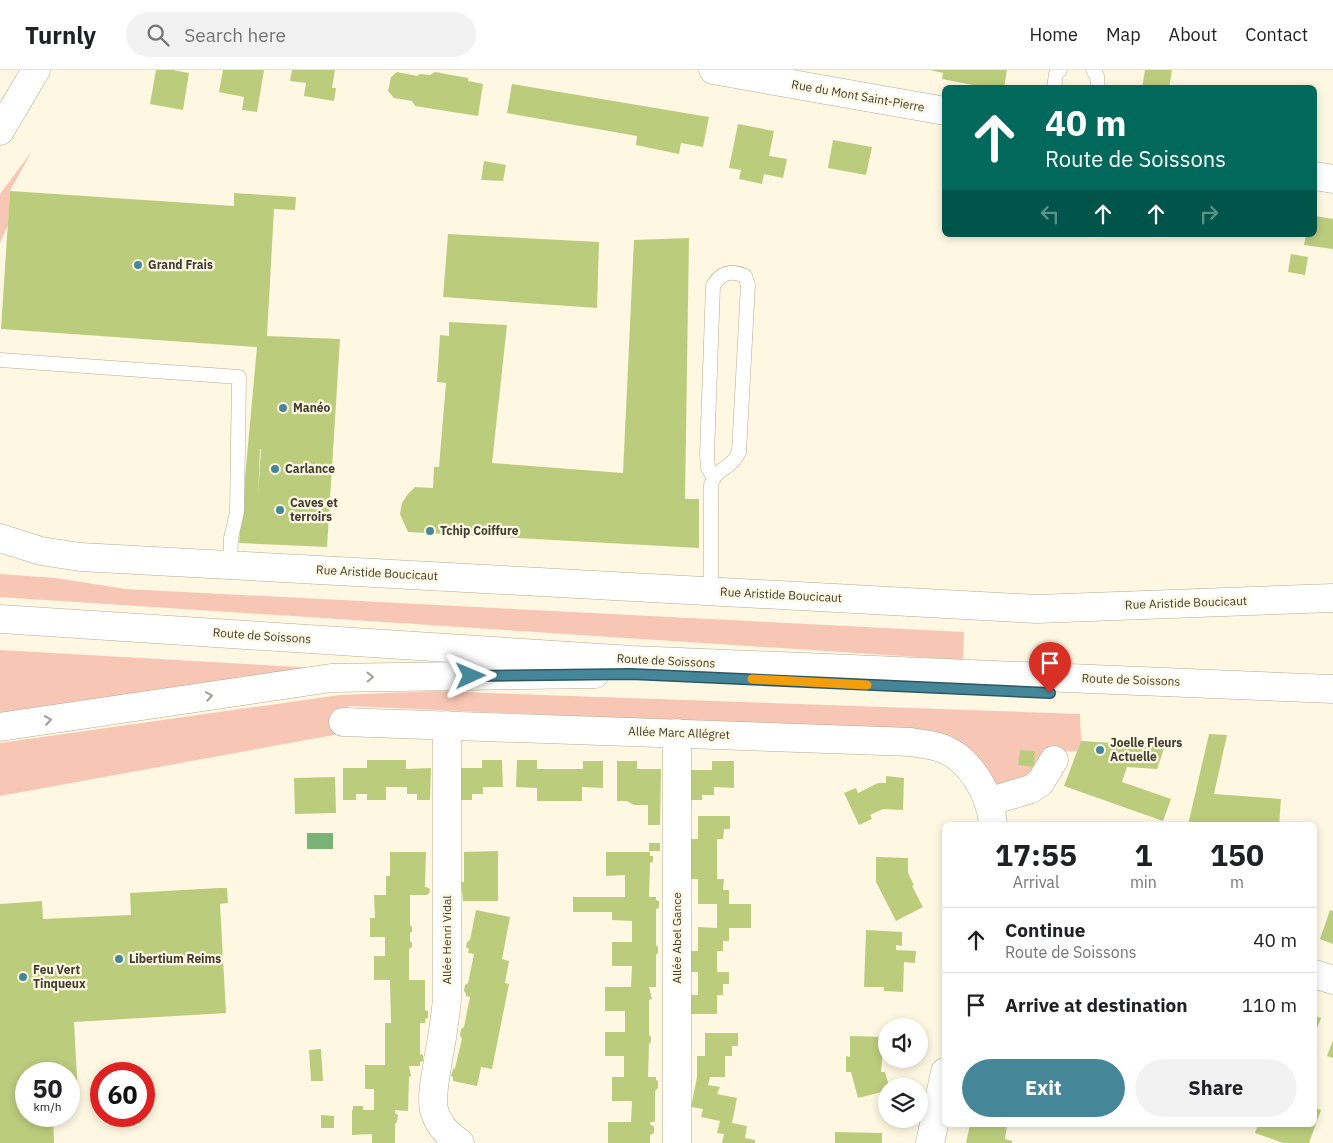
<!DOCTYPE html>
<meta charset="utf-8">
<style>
:root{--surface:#fff;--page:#f2f2f2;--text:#202124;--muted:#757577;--line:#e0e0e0;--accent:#458699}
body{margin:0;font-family:"IBM Plex Sans",sans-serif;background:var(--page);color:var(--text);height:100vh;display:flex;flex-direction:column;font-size:19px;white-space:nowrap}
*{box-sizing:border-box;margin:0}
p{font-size:16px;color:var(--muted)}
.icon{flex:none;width:28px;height:28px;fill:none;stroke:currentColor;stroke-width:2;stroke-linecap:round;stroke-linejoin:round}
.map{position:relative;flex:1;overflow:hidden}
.details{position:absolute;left:942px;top:752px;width:375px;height:305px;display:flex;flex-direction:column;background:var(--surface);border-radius:8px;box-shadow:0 2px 8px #0003}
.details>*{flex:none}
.banner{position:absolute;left:942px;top:15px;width:375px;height:152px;border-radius:8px;box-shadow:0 2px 8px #0003;background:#00695c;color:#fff;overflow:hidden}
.tools{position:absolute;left:878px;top:948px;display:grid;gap:10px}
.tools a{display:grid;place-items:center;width:50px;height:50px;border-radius:50%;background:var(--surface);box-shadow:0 2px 8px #0003;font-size:25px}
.speed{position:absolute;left:15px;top:992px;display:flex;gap:10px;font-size:25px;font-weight:700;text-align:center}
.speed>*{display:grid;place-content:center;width:65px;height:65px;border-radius:50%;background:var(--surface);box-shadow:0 2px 8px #0003;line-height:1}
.speed small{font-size:12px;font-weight:400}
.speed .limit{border:8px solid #d22;background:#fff;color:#111}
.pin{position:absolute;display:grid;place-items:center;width:42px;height:42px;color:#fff;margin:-51px -21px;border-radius:50% 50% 50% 0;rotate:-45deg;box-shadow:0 0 5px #0007}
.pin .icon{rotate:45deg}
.me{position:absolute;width:55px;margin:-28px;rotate:89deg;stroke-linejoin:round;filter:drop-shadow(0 0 4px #0008)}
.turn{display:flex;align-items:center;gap:18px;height:105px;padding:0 20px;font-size:22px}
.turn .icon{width:65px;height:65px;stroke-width:2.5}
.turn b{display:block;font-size:35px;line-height:42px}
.lanes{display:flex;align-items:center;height:48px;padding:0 20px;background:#0003;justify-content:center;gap:25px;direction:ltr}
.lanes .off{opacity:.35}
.eta{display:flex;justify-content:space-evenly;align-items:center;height:85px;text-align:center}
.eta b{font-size:30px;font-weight:700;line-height:35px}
.action{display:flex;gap:10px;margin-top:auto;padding:10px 20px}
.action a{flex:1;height:58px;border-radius:30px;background:var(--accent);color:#fff;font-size:20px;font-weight:700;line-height:58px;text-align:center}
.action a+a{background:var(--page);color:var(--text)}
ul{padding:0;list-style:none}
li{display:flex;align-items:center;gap:15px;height:65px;padding:0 20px;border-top:1px solid var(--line)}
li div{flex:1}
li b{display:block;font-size:19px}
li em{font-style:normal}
header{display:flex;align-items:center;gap:30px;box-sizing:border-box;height:70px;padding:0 25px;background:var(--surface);border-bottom:1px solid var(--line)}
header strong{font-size:24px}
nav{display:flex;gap:28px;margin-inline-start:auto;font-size:18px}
.search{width:350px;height:45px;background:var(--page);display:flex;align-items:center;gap:12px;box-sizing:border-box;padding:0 18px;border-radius:28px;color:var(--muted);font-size:19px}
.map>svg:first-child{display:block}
</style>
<header>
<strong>Turnly</strong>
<div class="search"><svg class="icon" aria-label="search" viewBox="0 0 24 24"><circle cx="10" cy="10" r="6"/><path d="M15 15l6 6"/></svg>Search here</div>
<nav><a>Home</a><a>Map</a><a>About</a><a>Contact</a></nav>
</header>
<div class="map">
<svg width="1333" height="1073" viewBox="0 0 1333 1073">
<rect width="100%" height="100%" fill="#fef8e2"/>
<!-- green -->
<path fill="#f8c6b4" d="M32 81 10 121 8 155 0 173V124Z
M0 504 56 508 125 519 964 562 963 590 0 527Z
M0 580 334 599 0 648Z
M434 621 1080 644 1081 671 1077 681 1047 682 1038 701 1019 713 996 719 933 662 349 636 334 665 0 726V673L340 625Z"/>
<!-- water -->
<path fill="#7ab378" d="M307 763H333V779H307Z"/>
<!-- building -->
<path fill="#bccc7d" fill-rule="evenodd" d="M156 0H173L189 3 183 40 150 34Z
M223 0H264L257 42 242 40 244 27 219 22Z
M292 0H335L332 18H336L334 31 304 26 306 13 290 11Z
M930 0H1007L1004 18H988L942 9 943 3Z
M1145 0H1172L1169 18H1142Z
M397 2 417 6 420 4 430 5 435 2 468 8V11L483 14 478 46 415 36 412 31 394 28 388 21 391 7Z
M512 14 709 47 703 77 681 73 679 84 636 75 637 66 507 43Z
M738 54 774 61 769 86 787 89 783 108 764 104 762 114 739 109 741 100 729 98Z
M833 70 872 77 866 105 828 98Z
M484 91 506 95 503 111 481 110Z
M10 121 234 136V123L296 127 295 140 274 139 267 266 340 269 327 477 239 473 257 277 1 259ZM260 379H261L258 427Z
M1315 146 1333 149V179L1304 175 1306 165H1315Z
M448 164 599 172 597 238 443 227Z
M689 168 685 429H699V478L408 462 400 444 402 433 408 424 415 417 433 418 434 397H439L446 313 437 312 440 265 449 266V252L507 255 492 393 623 403 634 170Z
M1291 184 1308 187 1305 205 1288 202Z
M1209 664 1227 665 1214 724 1281 729 1279 755H1188Z
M1081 671 1165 676 1157 699 1127 697 1122 712 1171 729 1163 751 1064 716Z
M1020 680 1035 681 1034 697 1018 695Z
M367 690H406V699L431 698 430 730H417V724H407V717H386V730H367V724H356V730H343V698H367Z
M482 690H502L503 717H483V724H472V730H459V698H482Z
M517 690H537V699H583V691H603V718L582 717V731H537V718L516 717Z
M617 691H637V699H661L660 755H648V735H634L627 731H617Z
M712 691H734V718L714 717V725H702V730H690V700H712Z
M886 706 904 708 903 740 883 739 870 745 872 749 859 755 844 723 856 718 858 723 878 713H886Z
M335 707 336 743 295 744 294 708Z
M698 746H730V759H724L723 769H717V809H724L723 820H729V834H751V858H729V871H723V881H717V902H729V914H723V925H717V944H689V925H698V902H689V881H698V857L717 858V834H698V809H689L690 769H698Z
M649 773H660V781H649Z
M498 781V831H463L461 812H464V782Z
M390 782H426L425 817 429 818 430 822 427 825H410V855L412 857V862L410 863V871L412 873V877L409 879V910H425V940L428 941V948L425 949V953H420V984L423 985V991L420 992V996H409L411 1006 409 1007 408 1041 395 1040V1043L398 1045 397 1052 395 1054V1073H372V1064L352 1065V1040H353V1036H363V1040H374V1019H365V995H385V953H391L390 910H374V886H385V867H370V848H375L374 825H386V806H390Z
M606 782H650V786H653V792L650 793 649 827H656V830L659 831V838L656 839V875L658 877V883L656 885V917H649L652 929 649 930V965L651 967V972L649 974 648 1007H656V1010L658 1011V1018L655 1021V1052H650V1054L654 1057V1063L650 1065V1073H608V1052H631L632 1031H612V1007H624V986H605V962H625V941H605V917H631L632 896H612V872H632V851L612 850V842H573V827H625V805L606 806Z
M876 787 908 788V803L914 815 912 816 923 837 896 851 876 812Z
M219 818H227L228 833 220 834 226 943 74 952 78 1025H69V1004H53L52 993V1004H26V1046H53L54 1073H0V834L42 831 43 849 131 845 130 823Z
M476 840 510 847 502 889 509 891 505 913 509 914 492 999 481 997 477 1016 453 1011V1007L451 1006 453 999 455 998 462 969 460 965 461 959 464 957 470 927 466 926V924L464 921 465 915 468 913 474 884 468 883 469 879 466 877 467 872 470 870Z
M1330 840 1333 841V874L1320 869Z
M866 860 902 862V876L896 875V880L916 881 915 893 904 892 903 922 884 921V917H864Z
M1315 946 1321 948 1315 963Z
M705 963H738V976H732V986H725V1007H710L708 1015 720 1017 717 1024 737 1028 732 1053 747 1056 745 1068 755 1070V1073H722L724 1064 717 1063 720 1051 701 1047 703 1039 691 1037 697 1007V986H705Z
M850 966 884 967 881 1002H885L889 1016H886V1021L858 1028 851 1002H846V986L850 987Z
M1333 970V988L1327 986Z
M321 979 323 1011H311L309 980Z
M1315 1038 1321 1040 1309 1073H1283L1255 1063 1258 1055H1315Z
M321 1045 334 1046V1058H321Z
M970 1055H1007L1005 1069 1012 1071V1073H966Z
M835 1062 882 1063V1073H835Z"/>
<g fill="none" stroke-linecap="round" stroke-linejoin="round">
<defs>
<path id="service" d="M1093 0 1097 6 1098 18
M1054 18 1056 4 1060 0
M0 290 239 307 237 442 231 468 230 495
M711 521V415C716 399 723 402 732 392 735 390 737 385 739 382L748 215 745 206C731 200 721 202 713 216L707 385 708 398 714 407"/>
<path id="minor" d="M713 0 945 41
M1315 106 1333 109
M0 468 41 481 80 487 1037 539 1333 528
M343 652 911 672C919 674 929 674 938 677 969 686 991 724 993 755
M447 655V929C445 949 442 970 438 990 436 1006 431 1024 434 1040 438 1055 448 1065 460 1073
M988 732 1031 719 1040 713 1054 690
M1315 904 1333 910
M677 1073V663
M930 1073 945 1002"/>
<path id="tertiary" d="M0 61 36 0"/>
<path id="primary" d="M0 549 632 590 1333 619
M0 657 331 608 595 604"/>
</defs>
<!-- service casing -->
<use href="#service" stroke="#b3ab91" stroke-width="15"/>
<!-- minor casing -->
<use href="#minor" stroke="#b3ab91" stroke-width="29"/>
<!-- tertiary casing -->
<use href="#tertiary" stroke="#b3ab91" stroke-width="29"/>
<!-- primary casing -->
<use href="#primary" stroke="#b3ab91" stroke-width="29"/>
<!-- service -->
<use href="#service" stroke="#fff" stroke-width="14"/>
<!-- minor -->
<use href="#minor" stroke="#fff" stroke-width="28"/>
<!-- tertiary -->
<use href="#tertiary" stroke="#fff" stroke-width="28"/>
<!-- primary -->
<use href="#primary" stroke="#fff" stroke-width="28"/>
</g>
<!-- one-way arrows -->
<defs><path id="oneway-chevron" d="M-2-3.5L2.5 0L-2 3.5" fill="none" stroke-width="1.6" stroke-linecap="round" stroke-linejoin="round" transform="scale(1.25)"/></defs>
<g stroke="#a09e98">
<use href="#oneway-chevron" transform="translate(370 607) rotate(-1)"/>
<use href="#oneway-chevron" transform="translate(209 626) rotate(-9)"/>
<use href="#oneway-chevron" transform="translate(48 650) rotate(-8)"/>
</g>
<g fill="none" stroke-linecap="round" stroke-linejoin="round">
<defs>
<path id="route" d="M471 606 631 604 1050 623"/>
</defs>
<!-- route casing -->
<use href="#route" stroke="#2d5763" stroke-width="12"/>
<!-- route -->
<use href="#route" stroke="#458699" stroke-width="9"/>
<!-- slow -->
<path stroke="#f59e0b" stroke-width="9" d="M752 609 867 615"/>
</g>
<!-- markers -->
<g fill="#458699" stroke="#fef8e2" stroke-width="2">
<circle cx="138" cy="195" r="5"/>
<circle cx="283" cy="338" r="5"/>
<circle cx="275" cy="399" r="5"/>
<circle cx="280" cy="440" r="5"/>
<circle cx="430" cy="461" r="5"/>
<circle cx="1100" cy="680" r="5"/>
<circle cx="119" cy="889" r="5"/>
<circle cx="23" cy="907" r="5"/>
</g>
<g text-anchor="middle" stroke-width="4.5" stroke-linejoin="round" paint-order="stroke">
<!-- street labels -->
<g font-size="12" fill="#403d32" stroke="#fef8e2">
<text transform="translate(858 26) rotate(10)" y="4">Rue du Mont Saint-Pierre</text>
<text transform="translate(377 503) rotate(3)" y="4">Rue Aristide Boucicaut</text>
<text transform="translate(781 525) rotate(3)" y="4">Rue Aristide Boucicaut</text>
<text transform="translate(1186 533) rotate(-2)" y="4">Rue Aristide Boucicaut</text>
<text transform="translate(262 566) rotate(4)" y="4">Route de Soissons</text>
<text transform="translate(666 591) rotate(3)" y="4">Route de Soissons</text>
<text transform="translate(1131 610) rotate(2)" y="4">Route de Soissons</text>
<text transform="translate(679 663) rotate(2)" y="4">Allée Marc Allégret</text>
<text transform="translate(677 868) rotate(-90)" y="4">Allée Abel Gance</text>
<text transform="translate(447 870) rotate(-90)" y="4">Allée Henri Vidal</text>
</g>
<!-- poi labels -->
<g font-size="12" font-weight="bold" fill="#403d32" stroke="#fef8e2" text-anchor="start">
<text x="148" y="199">Grand Frais</text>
<text x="293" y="342">Manéo</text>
<text x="285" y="403">Carlance</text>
<text x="290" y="437">Caves et<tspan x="290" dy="14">terroirs</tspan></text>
<text x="440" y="465">Tchip Coiffure</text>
<text x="1110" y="677">Joelle Fleurs<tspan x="1110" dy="14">Actuelle</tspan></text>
<text x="129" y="893">Libertium Reims</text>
<text x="33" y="904">Feu Vert<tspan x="33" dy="14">Tinqueux</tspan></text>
</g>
</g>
</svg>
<div class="tools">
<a><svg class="icon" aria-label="sound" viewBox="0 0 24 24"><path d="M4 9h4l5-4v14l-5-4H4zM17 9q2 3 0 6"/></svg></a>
<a><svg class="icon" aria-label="layers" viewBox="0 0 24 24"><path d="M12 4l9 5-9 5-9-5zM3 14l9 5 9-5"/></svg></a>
</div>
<div class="speed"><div>50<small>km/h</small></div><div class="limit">60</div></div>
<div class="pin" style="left:1050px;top:623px;background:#d93025"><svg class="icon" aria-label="arrive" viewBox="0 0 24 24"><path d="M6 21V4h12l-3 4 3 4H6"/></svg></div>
<svg class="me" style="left:471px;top:606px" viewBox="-20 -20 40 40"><path d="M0-17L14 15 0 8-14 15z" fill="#458699" stroke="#fff" stroke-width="4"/></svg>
<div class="banner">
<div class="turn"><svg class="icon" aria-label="ahead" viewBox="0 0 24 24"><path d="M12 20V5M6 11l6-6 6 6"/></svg><div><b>40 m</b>Route de Soissons</div></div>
<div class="lanes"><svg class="icon off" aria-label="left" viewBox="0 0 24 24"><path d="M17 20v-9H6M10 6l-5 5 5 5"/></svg><svg class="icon" aria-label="ahead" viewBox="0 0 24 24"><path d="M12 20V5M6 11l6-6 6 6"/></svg><svg class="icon" aria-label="ahead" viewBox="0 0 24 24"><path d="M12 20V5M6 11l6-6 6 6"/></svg><svg class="icon off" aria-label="right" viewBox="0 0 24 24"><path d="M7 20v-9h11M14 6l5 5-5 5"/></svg></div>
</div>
<section class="details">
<div class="eta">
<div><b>17:55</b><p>Arrival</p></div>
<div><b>1</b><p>min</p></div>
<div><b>150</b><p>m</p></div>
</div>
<ul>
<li><svg class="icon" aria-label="ahead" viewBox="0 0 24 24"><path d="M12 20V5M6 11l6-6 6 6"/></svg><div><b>Continue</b><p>Route de Soissons</p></div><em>40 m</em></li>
<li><svg class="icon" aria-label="arrive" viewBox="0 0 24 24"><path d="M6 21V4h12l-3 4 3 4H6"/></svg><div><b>Arrive at destination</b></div><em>110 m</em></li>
</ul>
<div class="action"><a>Exit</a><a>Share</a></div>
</section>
</div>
